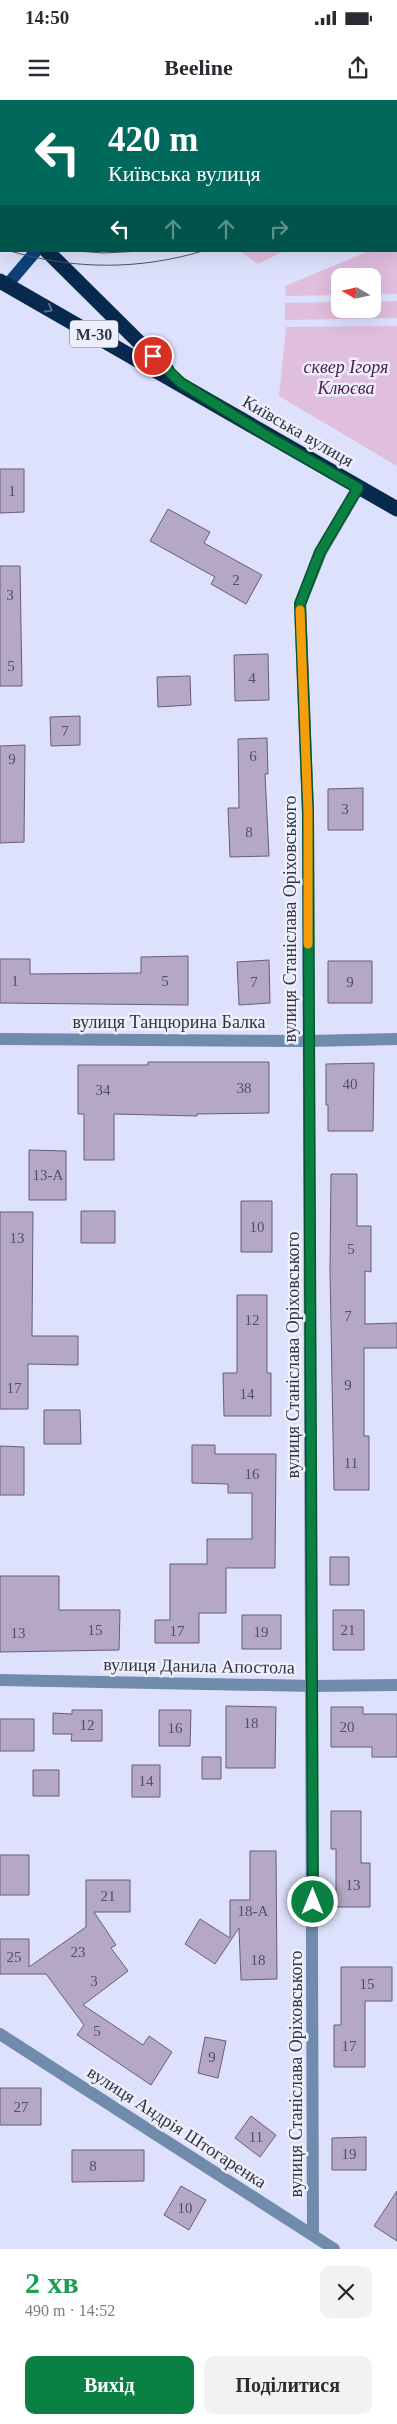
<!DOCTYPE html>
<html lang="uk">
<meta charset="utf-8">
<style>
:root{--surface:#fff;--page:#f2f2f3;--text:#2b2b33;--muted:#7c7c81;--accent:#0b8043}
body{margin:0;font-family:"Times New Roman",serif;background:var(--page);color:var(--text);height:100vh;display:flex;flex-direction:column;font-size:19px;white-space:nowrap}
*{box-sizing:border-box;margin:0}
p{font-size:16px;color:var(--muted)}
.icon{flex:none;width:28px;height:28px;fill:none;stroke:currentColor;stroke-width:2;stroke-linecap:round;stroke-linejoin:round}
.map{position:relative;height:2149px;overflow:hidden}
.panel{display:flex;flex-direction:column;background:var(--surface);flex:1}
.panel>*{flex:none}
.guide{position:absolute;left:0px;top:0px;width:398px;height:152px;box-shadow:0 5px 20px #0002;background:#00695c;color:#fff;overflow:hidden}
.needle{width:32px;rotate:279deg}
.buttons{position:absolute;left:331px;top:168px;display:grid;gap:10px}
.buttons a{display:grid;place-items:center;width:50px;height:50px;border-radius:10px;background:var(--surface);box-shadow:0 5px 20px #0002;font-size:25px}
.pin{position:absolute;display:grid;place-items:center;width:42px;height:42px;color:#fff;margin:-21px;border:2px solid #fff;border-radius:50%;box-shadow:0 1px 5px #0007}
.me{position:absolute;width:55px;margin:-28px;rotate:0deg;stroke-linejoin:round;filter:drop-shadow(0 0 4px #0008)}
.turn{display:flex;align-items:center;gap:18px;height:105px;padding:0 25px;font-size:22px}
.turn .icon{width:65px;height:65px;stroke-width:2.5}
.turn b{display:block;font-size:35px;line-height:42px}
.lanes{display:flex;align-items:center;height:48px;padding:0 25px;background:#0003;justify-content:center;gap:25px;direction:ltr}
.lanes .off{opacity:.35}
.round{display:grid;place-items:center;flex:none;width:52px;height:52px;border-radius:10px;background:var(--page)}
.overview{display:flex;align-items:center;justify-content:space-between;height:85px;padding:0 25px}
h1{font-size:30px;font-weight:700;line-height:38px;color:#1e9e55}
.button{display:flex;gap:10px;margin-top:auto;padding:10px 25px}
.button a{flex:1;height:58px;border-radius:10px;background:var(--accent);color:#fff;font-size:20px;font-weight:700;line-height:58px;text-align:center}
.button a+a{background:var(--page);color:var(--text)}
.status{display:flex;justify-content:space-between;align-items:center;height:35px;padding:0 25px;background:var(--surface);direction:ltr}
.status svg{height:14px;fill:currentColor}
header{display:flex;justify-content:space-between;align-items:center;height:65px;padding:0 25px;background:var(--surface);font-size:22px;font-weight:700}
.map>svg:first-child{display:block}
</style>
<div class="status"><b>14:50</b><svg viewBox="0 0 49 12"><path d="M0 12V9h3v3zM5 12V6h3v6zM10 12V3h3v9zM15 12V0h3v12zM26 1h20v11H26zM47 4h2v5h-2z"/></svg></div>
<header><svg class="icon" aria-label="menu" viewBox="0 0 24 24"><path d="M4 6h16M4 12h16M4 18h16"/></svg>Beeline<svg class="icon" aria-label="share" viewBox="0 0 24 24"><path d="M12 15V3M7 8l5-5 5 5M5 13v7h14v-7"/></svg></header>
<div class="map">
<svg width="397" height="2149" viewBox="0 0 397 2149">
<rect width="100%" height="100%" fill="#dde1fc"/>
<!-- built -->
<path fill="#ced2f2" d="M0 0H298L1 1V57Z"/>
<!-- green -->
<path fill="#e0bede" d="M397 140V194H373L372 176H340V195L286 196 285 186 369 151H396Z
M240 151H284L258 164Z
M397 201V218L285 220V203L340 202V209H372L373 202Z
M397 226V366L279 296 286 227Z"/>
<!-- building -->
<path fill="#b4a8c6" stroke="#695d79" d="M0 369H24V412L0 413Z
M168 409 210 432 204 443 262 475 246 504 211 484 215 477 150 441Z
M0 466H20L22 586H0Z
M268 554 269 600 235 601 234 555Z
M190 576 191 605 158 607 157 577Z
M80 616V645L51 646 50 617Z
M267 638 268 674H265L269 756 230 757 228 708H239L238 639Z
M25 645 24 742 0 743V646Z
M363 688V730H328V689Z
M188 856V905L0 903V859H30V874L141 873V857Z
M269 860 270 903 239 905 237 862Z
M328 861H372V903H328Z
M148 962H269V1013L197 1014V1016L114 1014V1060H84V1014H78V965H148Z
M374 963 373 1031H328V1005H326V964Z
M29 1050 66 1051V1100H29Z
M331 1074H357V1126H371V1172L365 1171V1224L397 1223V1248H364V1336H369V1390H334L330 1171Z
M241 1101H272V1152H241Z
M81 1111H115V1143H81Z
M0 1112H33L32 1236H78V1265L28 1264V1309H0Z
M237 1195H267V1273H271V1316H224L223 1273H237Z
M44 1310H80L81 1344H44Z
M192 1345H215V1354H276L275 1468H226V1513H199V1543H155V1520H170V1464H207V1439H252V1393H228V1384L192 1383Z
M0 1346 24 1347V1395H0Z
M330 1457H349V1485H330Z
M0 1476H59V1510H120L119 1550 0 1552Z
M333 1510H364V1550H333Z
M242 1515H281V1549H242Z
M226 1606 276 1607 275 1668H226Z
M331 1607H363V1614H397V1657H372V1647H331Z
M72 1610H102V1641H71L72 1634H53V1613L72 1614Z
M159 1610H191L190 1646H159Z
M0 1619H34V1651H0Z
M202 1657H221V1679H202Z
M132 1665H160V1697H132Z
M33 1670H59V1696H33Z
M331 1711H361V1763H370V1807H336V1749H331Z
M250 1751H276L277 1879 241 1880 239 1828 215 1864 185 1844 200 1819 230 1838V1800H250Z
M0 1755H29V1795H0Z
M86 1780H130V1812H94L116 1845 111 1848 128 1871 83 1905 143 1945 149 1936 172 1952 151 1985 77 1935 84 1925 46 1874H0V1839H29V1867L86 1827Z
M341 1867H392V1901H365V1967H334V1925H341Z
M205 1937 226 1941 218 1978 198 1973Z
M0 1988H41V2025H0Z
M251 2016 276 2035 260 2057 235 2038Z
M366 2037V2070H332V2038Z
M72 2050H144V2081L72 2082Z
M181 2086 206 2100 189 2130 164 2115Z
M397 2091V2141L374 2126Z"/>
<g fill="none" stroke-linecap="round" stroke-linejoin="round">
<!-- minor -->
<path stroke="#718bad" stroke-width="12" d="M0 939 308 941 397 939
M0 1580 313 1586 397 1585
M0 1934 334 2149
M313 2135 308 712 300 504 321 452 358 388"/>
<!-- major -->
<path stroke="#0c417a" stroke-width="12" d="M383 1 385 0
M7 185 36 151"/>
<!-- highway -->
<path stroke="#08294e" stroke-width="15" d="M0 121 1 122
M47 151 167 270
M0 181 397 409"/>
<!-- tram -->
<path stroke="#525464" stroke-width="1" d="M396 34H397
M396 48H397
M0 135H1
M0 148 1 149
M10 151C75 170 139 170 203 151
M76 151 104 153 141 151"/>
</g>
<!-- one-way arrows -->
<defs><path id="oneway-chevron" d="M-2-3.5L2.5 0L-2 3.5" fill="none" stroke-width="1.6" stroke-linecap="round" stroke-linejoin="round" transform="scale(1.25)"/></defs>
<use stroke="#586e8b" href="#oneway-chevron" transform="translate(49 209) rotate(29)"/>
<g fill="none" stroke-linecap="round" stroke-linejoin="round">
<defs>
<path id="route" d="M153 256 181 283 269 337 358 388 320 452 300 504 308 712 313 1802"/>
</defs>
<!-- route casing -->
<use href="#route" stroke="#07532c" stroke-width="12"/>
<!-- route -->
<use href="#route" stroke="#0b8043" stroke-width="9"/>
<!-- slow -->
<path stroke="#f59e0b" stroke-width="9" d="M300 510 308 712V844"/>
</g>
<g text-anchor="middle" stroke-width="5" stroke-linejoin="round" paint-order="stroke">
<!-- number labels -->
<g font-size="15" fill="#525162">
<text x="12" y="396">1</text>
<text x="236" y="485">2</text>
<text x="10" y="500">3</text>
<text x="11" y="571">5</text>
<text x="252" y="583">4</text>
<text x="65" y="636">7</text>
<text x="253" y="661">6</text>
<text x="12" y="664">9</text>
<text x="345" y="714">3</text>
<text x="249" y="737">8</text>
<text x="15" y="886">1</text>
<text x="165" y="886">5</text>
<text x="254" y="887">7</text>
<text x="350" y="887">9</text>
<text x="350" y="989">40</text>
<text x="244" y="993">38</text>
<text x="103" y="995">34</text>
<text x="48" y="1080">13-А</text>
<text x="257" y="1132">10</text>
<text x="17" y="1143">13</text>
<text x="351" y="1154">5</text>
<text x="348" y="1221">7</text>
<text x="252" y="1225">12</text>
<text x="348" y="1290">9</text>
<text x="14" y="1293">17</text>
<text x="247" y="1299">14</text>
<text x="351" y="1368">11</text>
<text x="252" y="1379">16</text>
<text x="95" y="1535">15</text>
<text x="348" y="1535">21</text>
<text x="177" y="1536">17</text>
<text x="261" y="1537">19</text>
<text x="18" y="1538">13</text>
<text x="251" y="1628">18</text>
<text x="87" y="1630">12</text>
<text x="347" y="1632">20</text>
<text x="175" y="1633">16</text>
<text x="146" y="1686">14</text>
<text x="353" y="1790">13</text>
<text x="108" y="1801">21</text>
<text x="253" y="1816">18-А</text>
<text x="78" y="1857">23</text>
<text x="14" y="1862">25</text>
<text x="258" y="1865">18</text>
<text x="94" y="1886">3</text>
<text x="367" y="1889">15</text>
<text x="97" y="1936">5</text>
<text x="349" y="1951">17</text>
<text x="212" y="1962">9</text>
<text x="21" y="2012">27</text>
<text x="256" y="2042">11</text>
<text x="349" y="2059">19</text>
<text x="93" y="2071">8</text>
<text x="185" y="2113">10</text>
</g>
<!-- shield labels -->
<rect fill="#edeffd" stroke="#6a6c79" stroke-width="1" x="70" y="220.5" width="48" height="27" rx="4"/>
<g font-size="16" font-weight="bold" fill="#323441">
<text x="94" y="240">М-30</text>
</g>
<!-- park labels -->
<g font-size="18" font-style="italic" fill="#4d1c4d" stroke="#edeffd">
<text x="346" y="273">сквер Ігоря<tspan x="346" dy="21">Клюєва</tspan></text>
</g>
<!-- street labels -->
<g font-size="18" fill="#323441" stroke="#edeffd">
<text transform="translate(298 331) rotate(30)" y="6">Київська вулиця</text>
<text transform="translate(290 819) rotate(-90)" y="6">вулиця Станіслава Оріховського</text>
<text x="169" y="928">вулиця Танцюрина Балка</text>
<text transform="translate(293 1255) rotate(-90)" y="6">вулиця Станіслава Оріховського</text>
<text transform="translate(199 1566) rotate(1)" y="6">вулиця Данила Апостола</text>
<text transform="translate(296 1974) rotate(-90)" y="6">вулиця Станіслава Оріховського</text>
<text transform="translate(177 2027) rotate(33)" y="6">вулиця Андрія Штогаренка</text>
</g>
</g>
</svg>
<div class="buttons">
<a><svg class="needle" viewBox="-14 -14 28 28"><path d="M0-13l5 13h-10z" fill="#e53935"/><path d="M0 13l5-13h-10z" fill="#7c7c81"/></svg></a>
</div>
<div class="pin" style="left:153px;top:256px;background:#d93025"><svg class="icon" aria-label="arrive" viewBox="0 0 24 24"><path d="M6 21V4h12l-3 4 3 4H6"/></svg></div>
<svg class="me" style="left:313px;top:1802px" viewBox="-20 -20 40 40"><circle r="17" fill="#0b8043" stroke="#fff" stroke-width="3"/><path d="M0-11L8 9 0 5-8 9z" fill="#fff"/></svg>
<div class="guide">
<div class="turn"><svg class="icon" aria-label="left" viewBox="0 0 24 24"><path d="M17 20v-9H6M10 6l-5 5 5 5"/></svg><div><b>420 m</b>Київська вулиця</div></div>
<div class="lanes"><svg class="icon" aria-label="left" viewBox="0 0 24 24"><path d="M17 20v-9H6M10 6l-5 5 5 5"/></svg><svg class="icon off" aria-label="ahead" viewBox="0 0 24 24"><path d="M12 20V5M6 11l6-6 6 6"/></svg><svg class="icon off" aria-label="ahead" viewBox="0 0 24 24"><path d="M12 20V5M6 11l6-6 6 6"/></svg><svg class="icon off" aria-label="right" viewBox="0 0 24 24"><path d="M7 20v-9h11M14 6l5 5-5 5"/></svg></div>
</div>
</div>
<section class="panel">
<div class="overview"><div><h1>2 хв</h1><p>490 m · 14:52</p></div><a class="round"><svg class="icon" aria-label="close" viewBox="0 0 24 24"><path d="M6 6l12 12M18 6L6 18"/></svg></a></div>
<div class="button"><a>Вихід</a><a>Поділитися</a></div>
</section>
